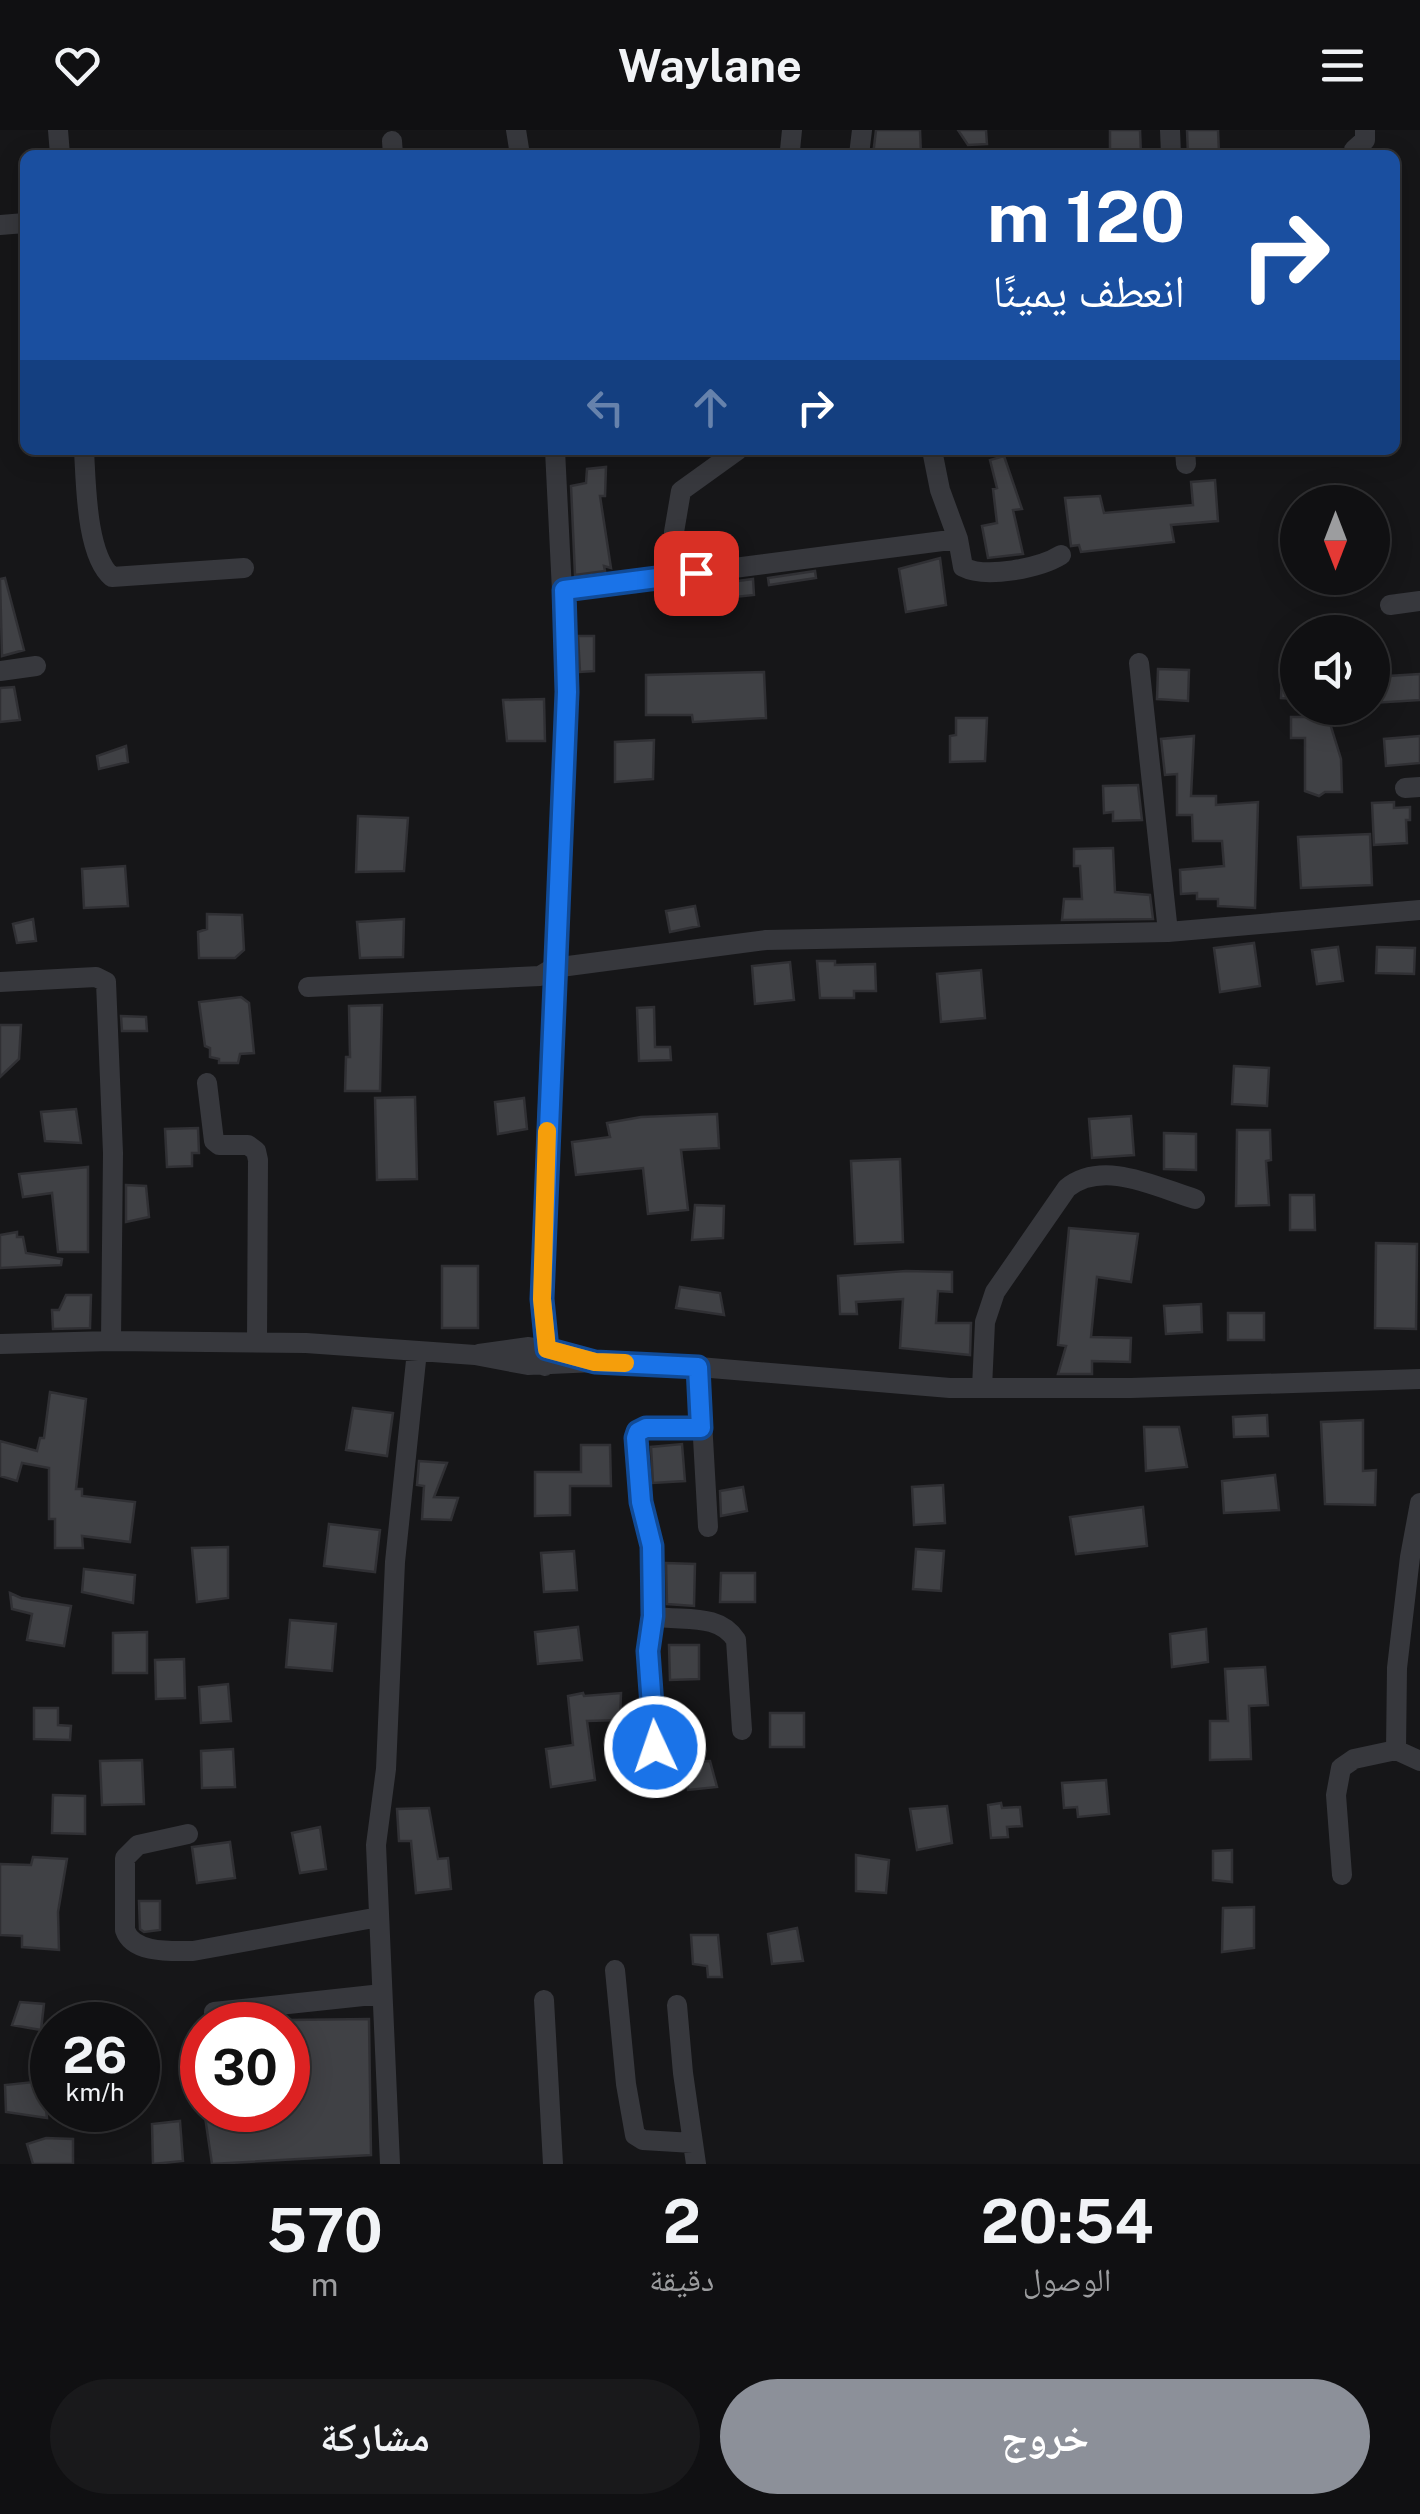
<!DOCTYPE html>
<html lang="ar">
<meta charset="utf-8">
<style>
:root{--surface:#101012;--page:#19191b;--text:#f1f3f6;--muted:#9c9d9f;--line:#303032;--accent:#8c9099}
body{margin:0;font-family:"Public Sans","Noto Naskh Arabic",sans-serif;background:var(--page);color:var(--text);direction:rtl;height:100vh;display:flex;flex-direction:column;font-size:38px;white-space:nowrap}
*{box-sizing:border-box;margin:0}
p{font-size:32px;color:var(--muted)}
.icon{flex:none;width:55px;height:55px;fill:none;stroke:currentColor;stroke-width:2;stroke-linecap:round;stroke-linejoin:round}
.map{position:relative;height:2034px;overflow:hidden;direction:ltr}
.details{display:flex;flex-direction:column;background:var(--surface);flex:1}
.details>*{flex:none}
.banner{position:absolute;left:20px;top:20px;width:1380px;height:305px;border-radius:15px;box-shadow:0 5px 25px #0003,0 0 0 2px var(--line);direction:rtl;background:#1a4fa0;color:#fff;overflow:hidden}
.needle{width:65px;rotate:180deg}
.tools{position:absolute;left:1280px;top:355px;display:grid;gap:20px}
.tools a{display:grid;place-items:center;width:110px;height:110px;border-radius:50%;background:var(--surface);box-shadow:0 5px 25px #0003,0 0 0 2px var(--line);font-size:50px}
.speed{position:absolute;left:30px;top:1872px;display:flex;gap:20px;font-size:50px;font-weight:700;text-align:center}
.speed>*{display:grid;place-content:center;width:130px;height:130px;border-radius:50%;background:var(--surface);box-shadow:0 5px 25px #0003,0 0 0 2px var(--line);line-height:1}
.speed small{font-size:25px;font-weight:400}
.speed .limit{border:15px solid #d22;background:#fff;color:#111}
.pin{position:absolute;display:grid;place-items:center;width:85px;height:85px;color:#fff;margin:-42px;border-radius:20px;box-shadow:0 5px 15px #0006}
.me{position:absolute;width:110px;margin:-55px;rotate:357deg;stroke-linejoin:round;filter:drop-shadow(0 0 8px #0008)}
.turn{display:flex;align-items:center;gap:35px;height:210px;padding:0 50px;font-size:45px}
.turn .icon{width:130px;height:130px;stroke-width:2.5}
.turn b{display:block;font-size:70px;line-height:85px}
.lanes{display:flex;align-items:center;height:95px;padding:0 50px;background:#0003;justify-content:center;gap:50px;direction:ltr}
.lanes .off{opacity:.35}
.eta{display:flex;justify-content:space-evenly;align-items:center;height:170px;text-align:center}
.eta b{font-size:60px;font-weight:700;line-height:70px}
.button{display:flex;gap:20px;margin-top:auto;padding:20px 50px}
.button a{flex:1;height:115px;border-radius:60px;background:var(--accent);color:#fff;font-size:40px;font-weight:700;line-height:115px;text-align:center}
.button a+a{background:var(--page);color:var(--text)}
header{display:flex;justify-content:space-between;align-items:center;height:130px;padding:0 50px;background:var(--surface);font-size:45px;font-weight:700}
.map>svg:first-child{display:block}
</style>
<header><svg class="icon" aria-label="menu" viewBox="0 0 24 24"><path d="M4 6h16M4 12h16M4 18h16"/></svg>Waylane<svg class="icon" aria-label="heart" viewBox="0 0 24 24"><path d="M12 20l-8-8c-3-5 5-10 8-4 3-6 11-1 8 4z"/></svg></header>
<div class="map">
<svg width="1420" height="2034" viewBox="0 0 1420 2034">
<rect width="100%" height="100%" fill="#161618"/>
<!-- building -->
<path fill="#404145" stroke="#303034" stroke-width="2.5" d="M876 0H920L921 25H873Z
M958 0H986L987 14 968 15Z
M1110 0H1140L1141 25H1110Z
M1187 0H1218L1219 24 1188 25Z
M1004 326 1022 379 1013 380 1023 424 988 428 982 396 997 393 993 359 997 358 990 330Z
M606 337 605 366H600L611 438 604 436 605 441 575 445 571 356 586 353 587 339Z
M1215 350 1218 391 1171 395 1174 412 1081 422 1079 415 1071 416 1065 368 1100 366 1104 383 1193 375 1191 352Z
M940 428 946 475 906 482 899 439Z
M815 441 816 448 769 455 768 448Z
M5 448 24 520 2 526 0 449Z
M753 449 754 465 725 468 726 474 687 478 686 468 670 470 669 460Z
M578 506H594V541L580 542Z
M1158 539 1189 540 1188 571 1157 569Z
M764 542 766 588 693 592 692 585H646V545Z
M1282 544 1298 545V569L1281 568Z
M1420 544V570L1372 573V547Z
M14 557 20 590 0 592V558Z
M544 569 545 611H507L503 570Z
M1291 587H1328L1341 629 1342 662H1325L1319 666 1305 661V608H1291Z
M956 588H987L985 631 950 632V606L956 605Z
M1194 606 1191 666H1216V675L1258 672 1255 778 1218 776V769H1197V763L1181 764 1180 740 1224 736 1222 711H1193L1192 685H1177V644L1165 645 1161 609Z
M1420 606V633L1386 636 1384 609Z
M654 610 653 649 615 652V612Z
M126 616 128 632 99 639 97 626Z
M1138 655 1142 690 1113 691V682L1104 683 1103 656Z
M1394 672V678L1410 677V690H1406L1407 713 1374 715 1372 673Z
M358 686 408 688 404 741 356 742Z
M1370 704 1372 755 1301 758 1298 707Z
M1113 718 1115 762 1150 765 1153 789 1062 790 1064 769H1082L1080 736H1074V719Z
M125 736 128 776 84 778 82 739Z
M695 776 699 796 670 802 666 781Z
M207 784 242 785 244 820 235 828H199L198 802 207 799Z
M33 789 36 811 17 813 13 794Z
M404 789 403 827 360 828 357 792Z
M1254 813 1260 856 1220 862 1214 818Z
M1338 817 1343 851 1317 854 1312 820Z
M1377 817 1415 818 1414 844 1376 843Z
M817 831H835V835L875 834 876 861H854V868H820Z
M790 832 794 870 755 874 752 836Z
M981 840 985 888 941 892 937 844Z
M241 867 249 873 254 923 240 924 238 933H219V929L210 927V918L205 916 199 872Z
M382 875 380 961H345L346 927H350L349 876Z
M654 877 655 917H670L671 930 639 931 637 878Z
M121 886 146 887 147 901H122Z
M0 895H21L19 929 0 947Z
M1234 936 1269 938 1267 976 1232 974Z
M415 967 417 1049 377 1050 375 968Z
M524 968 527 999 498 1004 495 972Z
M76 979 81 1013 45 1011 41 982Z
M717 984 719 1018 681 1020 688 1080 648 1084 643 1038 576 1045 572 1012 610 1007 607 993 641 987Z
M1131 986 1134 1025 1092 1028 1089 989Z
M198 998 199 1023H192V1036L167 1037 165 999Z
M1237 1000H1270L1271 1030 1266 1031 1269 1075 1236 1076Z
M1164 1003 1196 1004V1040L1164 1039Z
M900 1029 903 1112 855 1114 851 1031Z
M88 1037V1122H58L52 1063 23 1067 19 1044Z
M126 1055 146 1056 149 1087 126 1092Z
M1290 1065H1314L1315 1100H1290Z
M695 1075 724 1076 723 1108 692 1110Z
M1069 1098 1138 1104 1131 1152 1097 1147 1091 1207 1131 1208 1130 1232 1092 1231V1244H1058L1066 1216 1058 1215Z
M17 1102V1107H23L26 1123 62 1129 61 1135 0 1138V1105Z
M1376 1113 1417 1114 1416 1199 1375 1198Z
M442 1136H478V1198H442Z
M906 1141 952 1142V1162L938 1161 936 1193H971L970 1225 900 1218 903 1169 856 1172 857 1184H840L838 1146Z
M680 1157 720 1163 724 1185 676 1178Z
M66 1165H91L90 1198 53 1199 52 1180H59Z
M1201 1174 1202 1202 1166 1204 1164 1176Z
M1228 1183H1264V1210H1228Z
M50 1262 86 1269 76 1359H82V1366L135 1372 130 1412 82 1406 83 1418H55V1389H49V1338L22 1333 17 1351 0 1346V1311L37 1321 40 1308H44Z
M353 1278 393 1283 387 1326 346 1320Z
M1267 1285 1268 1306 1234 1307 1233 1287Z
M1363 1290V1341L1376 1340 1375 1375 1325 1374 1321 1292Z
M1144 1297H1179L1187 1337 1146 1341Z
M682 1314 685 1351 653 1353 651 1317Z
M581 1315H610L611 1356H570V1385L535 1386V1342H581Z
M419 1331 447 1333 434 1367 458 1368 451 1390 422 1389 424 1356 417 1355Z
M1275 1345 1279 1380 1224 1383 1222 1351Z
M943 1355 945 1393 914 1395 912 1357Z
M743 1357 747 1381 721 1386 720 1361Z
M1143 1377 1147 1416 1076 1424 1070 1387Z
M329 1394 380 1400 375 1442 324 1436Z
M228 1417V1468L197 1472 192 1418Z
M916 1419 944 1421 941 1461 913 1459Z
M574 1421 577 1460 544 1462 541 1423Z
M666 1433 695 1434 694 1476 667 1474Z
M84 1439 135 1445 133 1473 82 1462Z
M721 1443H755V1472H720Z
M10 1463 21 1468 71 1476 64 1516 27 1510 32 1484 12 1479Z
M290 1490 336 1494 332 1541 286 1537Z
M578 1497 582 1530 538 1534 535 1502Z
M1206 1499 1208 1532 1172 1537 1170 1504Z
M147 1502V1543H113V1503Z
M669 1515H699V1549L670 1550Z
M184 1529 185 1568 156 1569 155 1530Z
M1265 1537 1268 1575 1249 1576 1251 1629 1210 1630V1591H1228L1225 1539Z
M228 1554 231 1591 201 1593 199 1557Z
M583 1563 584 1566 621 1563 620 1590 587 1591 595 1650 551 1657 546 1619 573 1615 568 1566Z
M34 1578H58V1595L71 1596 70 1610 34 1609Z
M770 1583H804V1617H770Z
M233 1619 235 1657 202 1658 201 1621Z
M142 1630 144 1674 102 1675 100 1631Z
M710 1631 717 1657 688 1660 685 1632Z
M1106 1650 1109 1684 1078 1687 1077 1677 1064 1678 1062 1653Z
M53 1665 85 1666V1704L52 1703Z
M1001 1673 1002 1678 1020 1677 1022 1696 1007 1697 1008 1707 991 1708 988 1675Z
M947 1676 952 1713 917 1720 910 1679Z
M429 1678 438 1729 448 1728 451 1759 416 1763 411 1711H399L397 1679Z
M320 1697 326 1739 300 1743 292 1703Z
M230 1712 235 1748 197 1753 192 1717Z
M1232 1720V1752L1213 1750V1721Z
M856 1725 889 1730 886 1763 856 1761Z
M33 1727 67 1729 58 1782 59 1820 22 1817V1806L0 1805V1734L31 1735Z
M139 1771H160V1800L144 1802 140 1799Z
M1254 1777V1818L1222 1822 1223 1778Z
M797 1798 803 1831 772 1834 768 1804Z
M691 1805H718L722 1847H708L707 1836 693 1834Z
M20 1872 44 1874 41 1900 12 1895Z
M369 1889 371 2025 212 2034 204 1980H288V1890Z
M43 1951 47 1988 6 1982 5 1955Z
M180 1991 183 2031 153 2034 152 1994Z
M46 2008 73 2009V2034H33L27 2014Z"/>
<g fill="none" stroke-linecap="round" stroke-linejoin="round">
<!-- minor -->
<path stroke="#37383d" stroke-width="20" d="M58 0 60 25
M516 0 520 25
M1170 0 1171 25
M392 11 393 25
M790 20 792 0
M1354 20 1365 10V0
M859 25 862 0
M0 95 25 93
M84 320C86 353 86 425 112 447L244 438
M932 320 940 360 958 409
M1185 320 1186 334
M676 446 674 402 681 361 738 320
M564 460 958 409 963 437C986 449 1040 438 1061 425
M1390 475 1420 471
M1139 533 1168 802
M0 541 36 536
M1405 658 1420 657
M0 852 96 847 106 852 113 1023 111 1211
M308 857 540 846 553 838 766 810 1168 802 1420 780
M207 953 214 1011 219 1015H248L256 1021 258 1030 257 1212
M0 1214 111 1211 306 1213 475 1225 528 1235 595 1232 699 1237 950 1258H1131L1420 1249
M479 1224 529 1217 559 1222
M545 1236 547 1205 543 1169 547 994 567 562 555 320
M699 1237 708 1397
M982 1258 985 1192 995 1162 1067 1058C1103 1029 1156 1057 1195 1069
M653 1486C682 1492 718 1482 736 1510L742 1600
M655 1617 649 1521 653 1486 652 1416 641 1373 636 1307 638 1301 646 1298H701
M1396 1620 1397 1538 1410 1427 1420 1373
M188 1704 138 1715 125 1728V1800C133 1824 172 1821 193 1821L379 1787
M1342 1745 1336 1665 1341 1638 1354 1629 1396 1620 1420 1631
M615 1840 626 1954 635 2005 643 2010 693 2013
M544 1870 553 2034
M677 1875 683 1943 696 2034
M214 1882 382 1864
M390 2034 376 1715 386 1639 395 1432 417 1221"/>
</g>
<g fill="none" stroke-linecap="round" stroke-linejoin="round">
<defs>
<path id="route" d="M655 1617 648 1521 653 1486 652 1416 641 1372 636 1308 638 1302 646 1298H701L698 1237 595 1232 547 1219 542 1169 567 562 564 460 696 443"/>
</defs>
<!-- route casing -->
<use href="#route" stroke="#114b97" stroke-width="25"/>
<!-- route -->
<use href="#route" stroke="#1a73e8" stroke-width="18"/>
<!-- slow -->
<path stroke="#f59e0b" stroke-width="18" d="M547 1001 542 1169 547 1219 595 1232 625 1233"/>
</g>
</svg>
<div class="tools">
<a><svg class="needle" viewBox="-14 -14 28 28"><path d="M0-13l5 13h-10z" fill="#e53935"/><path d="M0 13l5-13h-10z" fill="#9c9d9f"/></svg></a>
<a><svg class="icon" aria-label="sound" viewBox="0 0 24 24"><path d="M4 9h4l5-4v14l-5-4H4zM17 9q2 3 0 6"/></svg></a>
</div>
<div class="speed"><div>26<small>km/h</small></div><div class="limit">30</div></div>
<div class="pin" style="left:696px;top:443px;background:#d93025"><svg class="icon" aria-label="arrive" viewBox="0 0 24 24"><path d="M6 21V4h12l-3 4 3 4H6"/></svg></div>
<svg class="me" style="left:655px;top:1617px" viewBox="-20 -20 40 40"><circle r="17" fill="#1a73e8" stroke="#fff" stroke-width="3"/><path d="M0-11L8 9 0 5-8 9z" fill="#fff"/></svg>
<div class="banner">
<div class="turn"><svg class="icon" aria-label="right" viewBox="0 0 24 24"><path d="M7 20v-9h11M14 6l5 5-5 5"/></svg><div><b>120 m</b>انعطف يمينًا</div></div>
<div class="lanes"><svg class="icon off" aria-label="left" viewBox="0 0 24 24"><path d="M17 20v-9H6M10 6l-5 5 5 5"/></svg><svg class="icon off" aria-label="ahead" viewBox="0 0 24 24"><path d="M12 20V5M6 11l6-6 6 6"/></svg><svg class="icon" aria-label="right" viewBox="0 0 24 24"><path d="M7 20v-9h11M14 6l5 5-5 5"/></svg></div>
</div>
</div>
<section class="details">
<div class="eta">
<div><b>20:54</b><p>الوصول</p></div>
<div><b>2</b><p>دقيقة</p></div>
<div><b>570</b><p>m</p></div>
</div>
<div class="button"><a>خروج</a><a>مشاركة</a></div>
</section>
